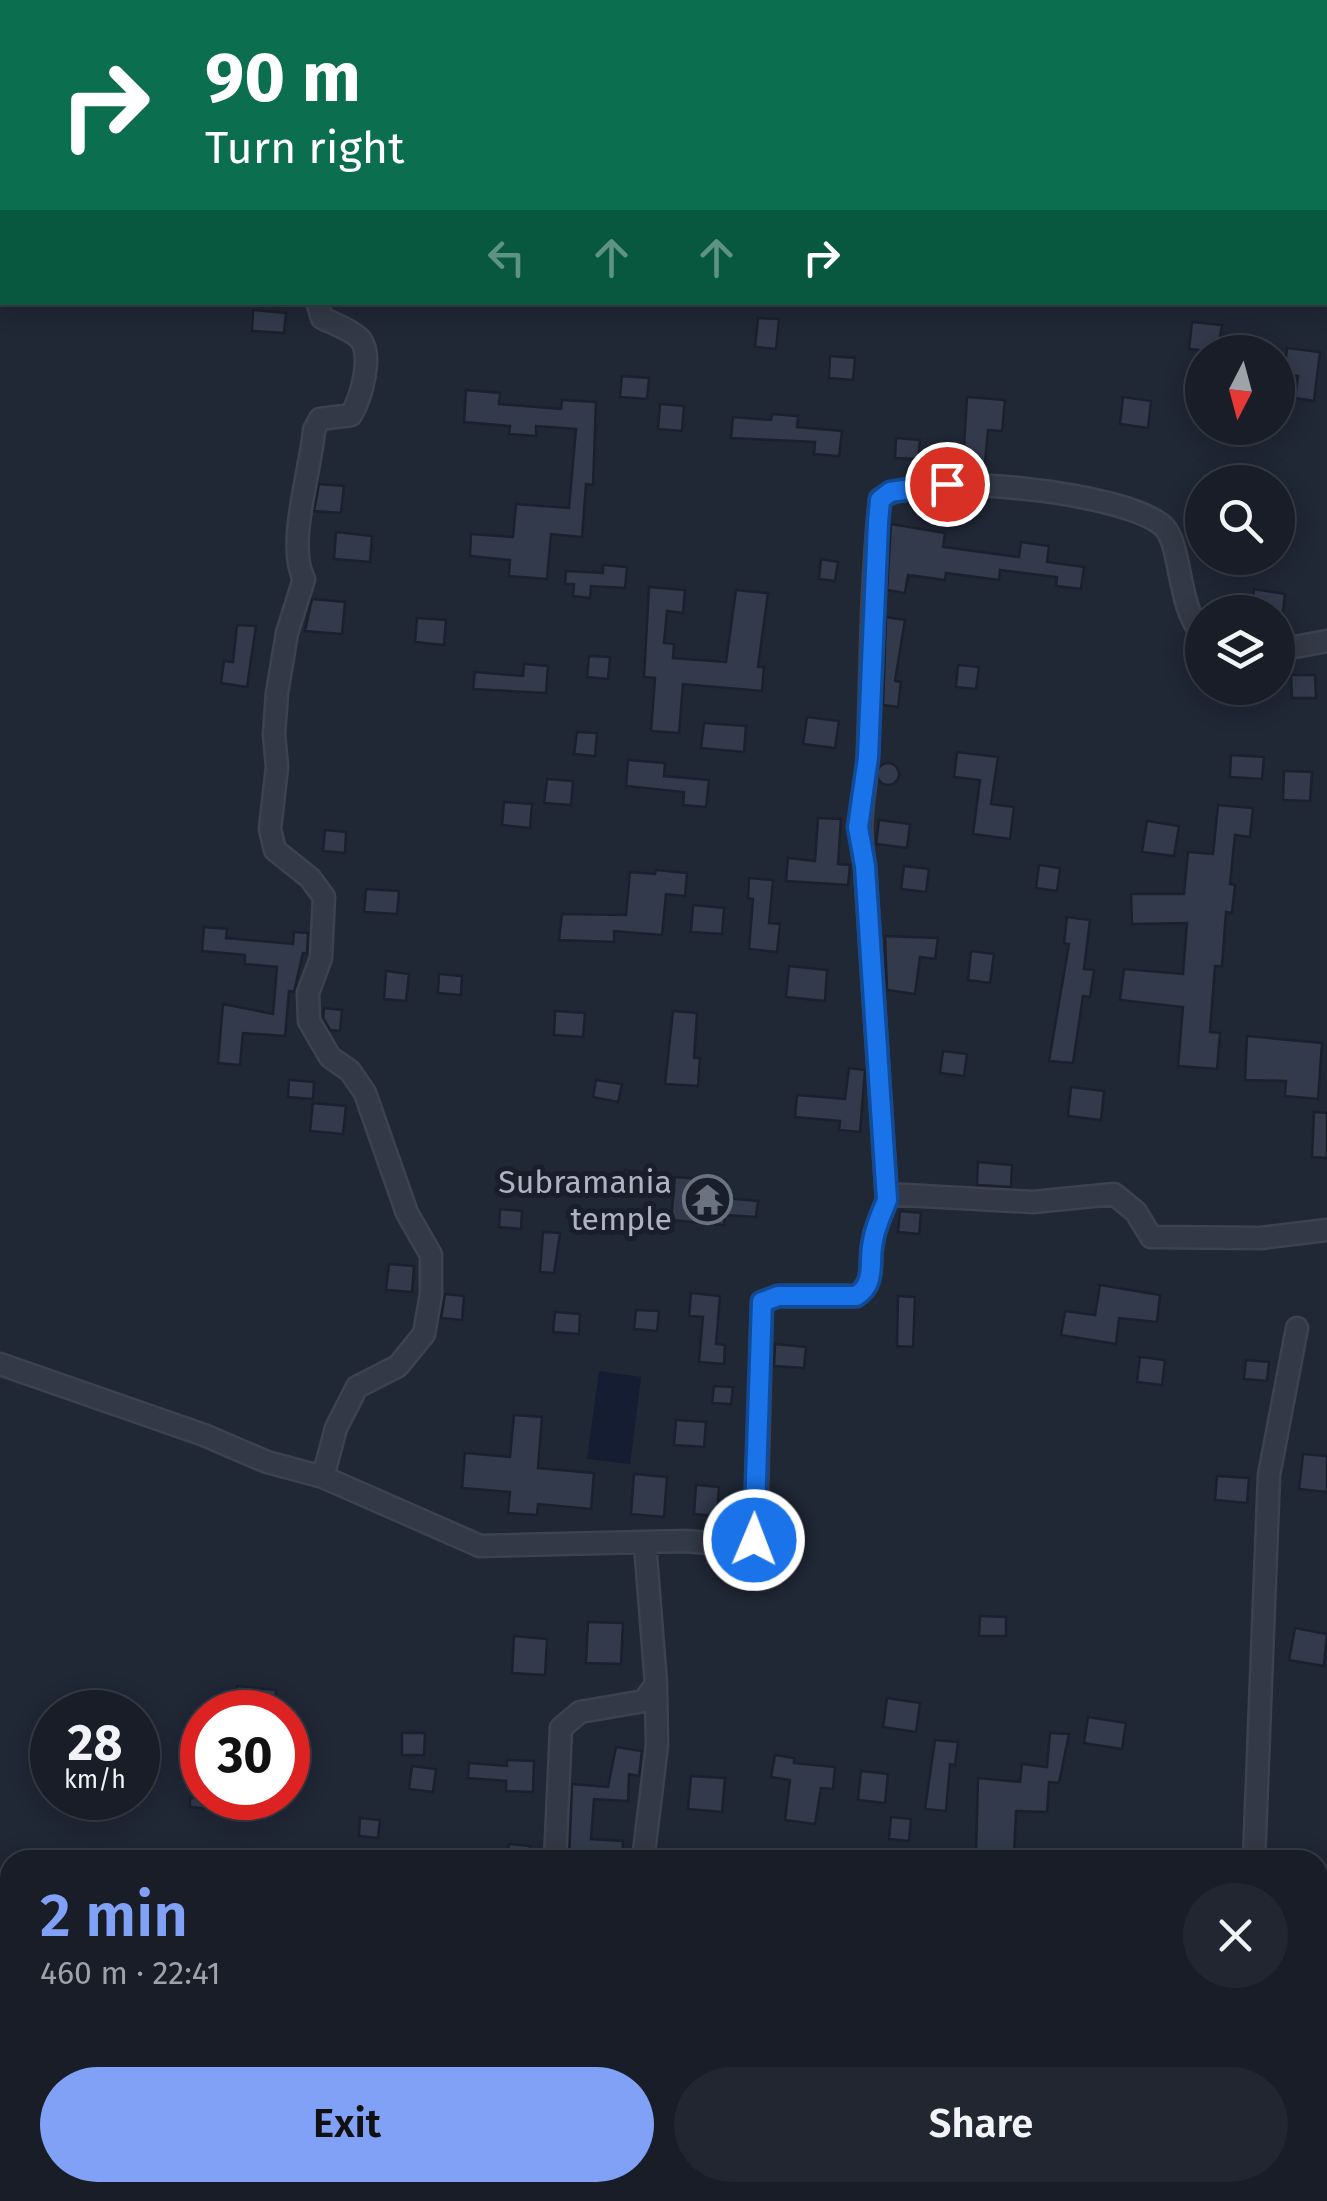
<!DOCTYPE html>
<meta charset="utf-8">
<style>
:root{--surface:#181d28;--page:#212630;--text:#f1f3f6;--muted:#9fa2a8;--line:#363b45;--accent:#80a1f5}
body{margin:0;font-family:"Fira Sans",sans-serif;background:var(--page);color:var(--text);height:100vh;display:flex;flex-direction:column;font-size:38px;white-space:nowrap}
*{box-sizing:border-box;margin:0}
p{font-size:32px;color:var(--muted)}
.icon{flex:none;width:55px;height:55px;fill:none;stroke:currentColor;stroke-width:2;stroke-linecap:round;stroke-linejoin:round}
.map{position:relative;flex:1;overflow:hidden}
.side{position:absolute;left:0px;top:1850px;width:1328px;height:352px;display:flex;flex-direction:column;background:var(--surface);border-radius:30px 30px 0 0;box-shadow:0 5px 25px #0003,0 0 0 2px var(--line)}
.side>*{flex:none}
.hud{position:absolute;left:0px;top:0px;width:1328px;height:305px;box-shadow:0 5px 25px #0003,0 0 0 2px var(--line);background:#0b6e4f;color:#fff;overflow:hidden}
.needle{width:65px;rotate:186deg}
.tools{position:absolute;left:1185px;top:335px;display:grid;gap:20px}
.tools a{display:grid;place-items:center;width:110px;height:110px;border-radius:50%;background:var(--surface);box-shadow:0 5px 25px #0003,0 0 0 2px var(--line);font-size:50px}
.speed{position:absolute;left:30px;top:1690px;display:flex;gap:20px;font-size:50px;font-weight:700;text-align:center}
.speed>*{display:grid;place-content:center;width:130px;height:130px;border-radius:50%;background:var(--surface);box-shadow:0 5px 25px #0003,0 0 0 2px var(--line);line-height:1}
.speed small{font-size:25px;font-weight:400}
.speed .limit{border:15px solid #d22;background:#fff;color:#111}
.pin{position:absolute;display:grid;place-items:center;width:85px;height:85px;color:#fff;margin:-42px;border:5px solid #fff;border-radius:50%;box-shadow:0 2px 10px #0007}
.me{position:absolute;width:110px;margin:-55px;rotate:1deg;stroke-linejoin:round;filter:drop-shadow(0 0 8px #0008)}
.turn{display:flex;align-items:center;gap:35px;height:210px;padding:0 40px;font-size:45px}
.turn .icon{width:130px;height:130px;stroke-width:2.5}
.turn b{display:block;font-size:70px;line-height:85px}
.lanes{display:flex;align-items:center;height:95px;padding:0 40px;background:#0003;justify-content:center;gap:50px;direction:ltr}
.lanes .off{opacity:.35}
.round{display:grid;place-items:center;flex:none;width:105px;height:105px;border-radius:52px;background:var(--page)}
.summary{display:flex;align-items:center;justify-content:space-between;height:170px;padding:0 40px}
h1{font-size:60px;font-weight:600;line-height:75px;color:var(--accent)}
.primary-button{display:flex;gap:20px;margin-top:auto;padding:20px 40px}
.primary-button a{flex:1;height:115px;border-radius:60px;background:var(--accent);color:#111;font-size:40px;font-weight:600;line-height:115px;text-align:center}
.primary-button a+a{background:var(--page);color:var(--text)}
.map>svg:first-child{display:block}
</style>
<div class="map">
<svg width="1327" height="2201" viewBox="0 0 1327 2201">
<rect width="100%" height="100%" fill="#202735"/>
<!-- water -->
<path fill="#141d32" d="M599 1371 641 1377 630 1464 587 1459Z"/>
<!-- building -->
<path fill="#323a4c" stroke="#1b202c" stroke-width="2.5" d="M253 310 286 313 284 333 252 331Z
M758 318 779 319 776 349 755 347Z
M1192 322 1222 325 1218 352 1189 349Z
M1287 348 1320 352 1314 401 1295 398 1298 376 1284 374Z
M830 356 855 358 853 380 829 378Z
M622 376 649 378 647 399 620 397Z
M466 390 500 393 499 404 561 409 562 400 596 402 593 485 586 484 582 537 551 534 547 579 509 576 510 560 470 556 471 534 513 537 516 504 569 508 576 429 536 426V436L509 434 510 426 464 422Z
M967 397 1005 400 1002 431 988 430 985 463 963 461Z
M1123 397 1151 401 1148 428 1120 424Z
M660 404 684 406 682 431 658 429Z
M772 414 798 416 797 427 842 431 839 456 814 454 815 442 731 438 733 417 771 420Z
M896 438 920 440 918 459 895 458Z
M319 484 344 486 341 513 314 511Z
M891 524 945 533 943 547 1019 557 1021 542 1049 546 1047 562 1084 567 1081 589 1056 586 1057 577 1000 570 999 580 946 573 945 580 908 575 905 593 887 590Z
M336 532 372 536 370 562 334 559Z
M821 559 838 562 835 581 819 579Z
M603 565 627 567 625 588 591 586 590 598 573 596 574 584H565L566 571 603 573Z
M649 587 685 590 683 613 667 611 664 643 674 644 673 658 726 662 736 590 768 593 758 667H764L762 691 683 684 679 733 651 731 655 678 644 677Z
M1254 589 1285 594 1283 612H1251Z
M312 599 345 602 342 634 305 631Z
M886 617 905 620 895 681 901 682 898 707 883 705Z
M417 618 446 620 444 645 415 642Z
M237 625 256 626 247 687 221 683 224 661 233 662Z
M589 656 610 657 608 679 587 677Z
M524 664 548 666 546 693 473 689 475 672 523 676Z
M958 665 979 667 976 689 956 687Z
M1291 675H1315L1316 698H1292Z
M807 717 839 721 835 748 803 744Z
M704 723 746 726 744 752 701 748Z
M577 732 597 733 595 756 574 754Z
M957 752 998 757 991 804 1014 807 1010 839 973 834 980 780 954 777Z
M1231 755 1264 757 1262 779 1230 777Z
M628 760 665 763 664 776 709 780 706 807 683 805 684 792 626 786Z
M877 774a11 11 0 1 1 22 0a11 11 0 1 1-22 0Z
M1284 771 1312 772 1310 801 1283 800Z
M547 779 573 781 571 805 544 803Z
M504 802 532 804 530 828 502 825Z
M1218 805 1253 808 1250 837 1235 835 1230 884 1235 885 1232 913 1226 912 1222 966H1215L1210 1032 1220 1033 1217 1069 1178 1066 1183 1007 1120 1000 1124 969 1183 974 1187 923 1132 924 1131 894H1184L1188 852 1213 854Z
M818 818 841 819 838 864 850 865 848 885 786 881 788 858 815 861Z
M879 820 910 824 907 848 876 844Z
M1147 821 1179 826 1174 856 1142 852Z
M325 830 346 832 345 853 323 851Z
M1039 865 1060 868 1057 891 1036 888Z
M904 866 929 869 926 892 901 889Z
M656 870 687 873 685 896 666 894 662 935 614 931V942L559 940 562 914 626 915 630 872 655 874Z
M749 878 773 880 769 923 780 924 777 952 749 949 753 899 748 898Z
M366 889 399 891 397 914 364 912Z
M693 905 724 908 722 934 691 932Z
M1067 917 1090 920 1084 969 1094 970 1090 997 1083 996 1073 1063 1049 1061 1069 944 1064 943Z
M204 927 227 929 226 938 293 944 294 932 308 933 307 953H303L294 992 289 991 285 1036 243 1033 240 1065 218 1063 223 1004 273 1014 277 967 245 964V955L202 951Z
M885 936 938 938 935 959 920 957 915 994 887 990Z
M971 951 994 954 990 983 968 980Z
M789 966 827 970 825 1001 786 997Z
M386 971 409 974 406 1001 384 999Z
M439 974 462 976 461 995 438 993Z
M324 1008 342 1010 340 1031 330 1030 323 1018Z
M555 1011 585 1013 583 1037 554 1035Z
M673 1011 697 1013 694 1058H700L698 1086 665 1084Z
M1247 1036 1322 1043 1318 1099 1285 1096 1286 1081 1245 1080Z
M943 1051 967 1054 964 1076 940 1073Z
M849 1068 865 1070 860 1132 839 1130 840 1121 795 1117 797 1095 845 1099Z
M289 1080 314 1082 313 1099 288 1097Z
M596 1080 622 1084 618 1102 593 1097Z
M1071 1087 1104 1091 1101 1120 1068 1116Z
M313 1103 346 1106 343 1134 310 1131Z
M1314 1112 1327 1113V1158L1312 1157Z
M978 1162 1012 1165 1011 1187 977 1185Z
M625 1170 646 1173 644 1190 622 1187Z
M675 1177 726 1181 725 1198 758 1201 756 1217 725 1215 724 1225 671 1220Z
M500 1209 522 1211 521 1229 499 1227Z
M900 1211 921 1213 919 1234 898 1232Z
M543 1232 560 1233 554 1273 540 1272Z
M389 1264 414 1266 412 1292 386 1290Z
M1100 1285 1160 1295 1157 1322 1119 1318 1116 1344 1061 1335 1065 1311 1095 1315Z
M691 1293 720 1296 716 1344 725 1345 724 1364 699 1362 703 1317 689 1316Z
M445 1294 464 1296 462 1320 441 1318Z
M898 1296 915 1297 913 1347 897 1346Z
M636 1310 659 1311 657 1331 634 1329Z
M555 1312 580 1314 579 1334 553 1332Z
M775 1344 806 1347 804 1368 774 1366Z
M1140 1357 1165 1360 1162 1385 1137 1382Z
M1246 1360 1269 1362 1267 1381 1244 1379Z
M714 1386 733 1387 731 1404 712 1403Z
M514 1415 542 1417 538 1468 594 1473 591 1509 538 1504 537 1515 508 1513 510 1492 462 1488 465 1453 510 1457Z
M676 1420 706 1422 704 1447 674 1445Z
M1303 1454 1327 1456V1492L1299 1489Z
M634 1474 667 1477 664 1517 631 1514Z
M1217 1476 1249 1478 1247 1503 1215 1500Z
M696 1485 719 1487 717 1516 694 1514Z
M980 1616 1006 1617V1636H979Z
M588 1622 623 1623 621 1664 586 1663Z
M1295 1628 1327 1634 1324 1666 1289 1660Z
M514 1636 547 1639 545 1675 512 1673Z
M237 1686 276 1690 274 1712H234Z
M887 1698 920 1703 916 1732 883 1727Z
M1088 1717 1126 1723 1122 1749 1084 1743Z
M402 1733H425L424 1755H402Z
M1050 1733 1069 1734 1059 1783 1049 1782 1047 1812 1016 1811 1014 1856 976 1853 978 1778 1020 1782 1022 1764 1047 1767Z
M935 1740 958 1742 955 1765 950 1764 946 1811 925 1809Z
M616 1747 642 1751 639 1776 629 1774 628 1801 594 1799 591 1839 623 1841 622 1860H569L572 1784 608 1787Z
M775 1755 794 1758V1763L835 1767 833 1789 821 1788 815 1824 785 1820 790 1780 771 1777Z
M507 1760 534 1761 533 1792 506 1791V1781L468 1778 469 1763 507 1766Z
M412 1766 436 1769 433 1792 409 1789Z
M861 1771 888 1774 885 1803 858 1800Z
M691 1776 725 1778 722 1812 688 1809Z
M190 1798H246L245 1813 190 1807Z
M891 1817 911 1819 909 1841 889 1839Z
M360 1818 380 1820 378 1838 359 1836Z
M509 1844 530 1846 528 1860H507Z"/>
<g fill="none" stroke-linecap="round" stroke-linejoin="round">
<defs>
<path id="minor" d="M391 2 392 0
M1325 65H1327
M317 302 322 318C332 323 349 329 358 337 375 352 361 398 351 415L320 419 314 430C311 470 286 545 304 579L287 633 277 693 274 734 277 767 270 829 275 850 310 878 324 897 321 958 308 993 309 1021 330 1057 350 1071 365 1093 407 1213 431 1255V1294L424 1334 398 1366 357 1387 336 1428 323 1477
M1278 650 1327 641
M887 1194 1033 1202 1114 1194 1136 1212 1151 1237 1261 1238 1327 1230
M0 1364 204 1435 267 1462 323 1477 480 1546 685 1541 744 1546 754 1540 756 1531 762 1302 778 1296H856C877 1283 868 1262 873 1241 875 1227 882 1213 887 1200L865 866C856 816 866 799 868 752 871 668 871 584 880 499 919 469 1129 492 1164 527 1182 546 1177 606 1202 634
M555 1860 561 1728 580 1712 644 1701 656 1684 645 1544
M643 1860 657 1745 656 1684
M1254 1860 1269 1475 1297 1328
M1318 1915H1327
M468 2201 473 2192
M598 2201 599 2192
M825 2201 826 2192
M1152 2201 1153 2192"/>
</defs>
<!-- minor casing -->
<use href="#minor" stroke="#3c424f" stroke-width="25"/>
<!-- minor -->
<use href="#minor" stroke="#333946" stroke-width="20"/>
</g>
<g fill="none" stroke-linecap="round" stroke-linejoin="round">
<defs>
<path id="route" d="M754 1540 762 1302 778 1296H856C877 1283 868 1262 873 1241 875 1227 882 1213 887 1200L865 866 858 827 868 757 878 523 880 500 890 492 947 484"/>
</defs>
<!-- route casing -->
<use href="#route" stroke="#114b97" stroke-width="25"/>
<!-- route -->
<use href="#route" stroke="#1a73e8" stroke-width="18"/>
</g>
<!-- icons -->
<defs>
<symbol id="temple-ring" viewBox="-11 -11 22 22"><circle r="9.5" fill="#191e2a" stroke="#6b7280" stroke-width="1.5"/><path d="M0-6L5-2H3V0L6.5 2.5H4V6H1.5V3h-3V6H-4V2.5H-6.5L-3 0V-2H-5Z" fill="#6b7280"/></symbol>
</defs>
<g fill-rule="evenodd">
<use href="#temple-ring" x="680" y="1172" width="55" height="55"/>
</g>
<g text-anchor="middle" stroke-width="10" stroke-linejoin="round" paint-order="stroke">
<!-- poi labels -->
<g font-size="32" fill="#adb3c3" stroke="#191e2a" text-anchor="end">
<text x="672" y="1193">Subramania<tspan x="672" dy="37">temple</tspan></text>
</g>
</g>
</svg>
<div class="tools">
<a><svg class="needle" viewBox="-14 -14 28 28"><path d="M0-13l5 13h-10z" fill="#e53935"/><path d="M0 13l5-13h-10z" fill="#9fa2a8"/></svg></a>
<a><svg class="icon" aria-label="search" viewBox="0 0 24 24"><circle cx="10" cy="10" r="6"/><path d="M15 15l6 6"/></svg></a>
<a><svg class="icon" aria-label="layers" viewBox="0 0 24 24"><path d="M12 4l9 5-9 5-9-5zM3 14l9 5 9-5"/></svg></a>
</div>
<div class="speed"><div>28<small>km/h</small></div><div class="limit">30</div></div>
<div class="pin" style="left:947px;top:484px;background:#d93025"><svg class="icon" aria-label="arrive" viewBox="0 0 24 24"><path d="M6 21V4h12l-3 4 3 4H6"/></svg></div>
<svg class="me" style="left:754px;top:1540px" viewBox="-20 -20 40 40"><circle r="17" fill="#1a73e8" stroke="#fff" stroke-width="3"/><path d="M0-11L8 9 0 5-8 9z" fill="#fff"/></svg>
<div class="hud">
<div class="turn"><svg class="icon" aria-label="right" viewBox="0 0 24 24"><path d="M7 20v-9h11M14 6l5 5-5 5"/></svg><div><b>90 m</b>Turn right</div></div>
<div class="lanes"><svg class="icon off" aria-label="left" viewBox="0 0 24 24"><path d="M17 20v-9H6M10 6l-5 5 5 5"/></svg><svg class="icon off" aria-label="ahead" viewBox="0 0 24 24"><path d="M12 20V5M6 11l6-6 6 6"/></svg><svg class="icon off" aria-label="ahead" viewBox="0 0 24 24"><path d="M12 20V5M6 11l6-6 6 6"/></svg><svg class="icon" aria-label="right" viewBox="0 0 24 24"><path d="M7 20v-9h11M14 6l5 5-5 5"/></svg></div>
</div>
<section class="side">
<div class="summary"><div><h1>2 min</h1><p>460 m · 22:41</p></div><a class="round"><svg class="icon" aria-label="close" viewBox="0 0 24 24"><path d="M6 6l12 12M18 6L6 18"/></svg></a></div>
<div class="primary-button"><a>Exit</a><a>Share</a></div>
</section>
</div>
